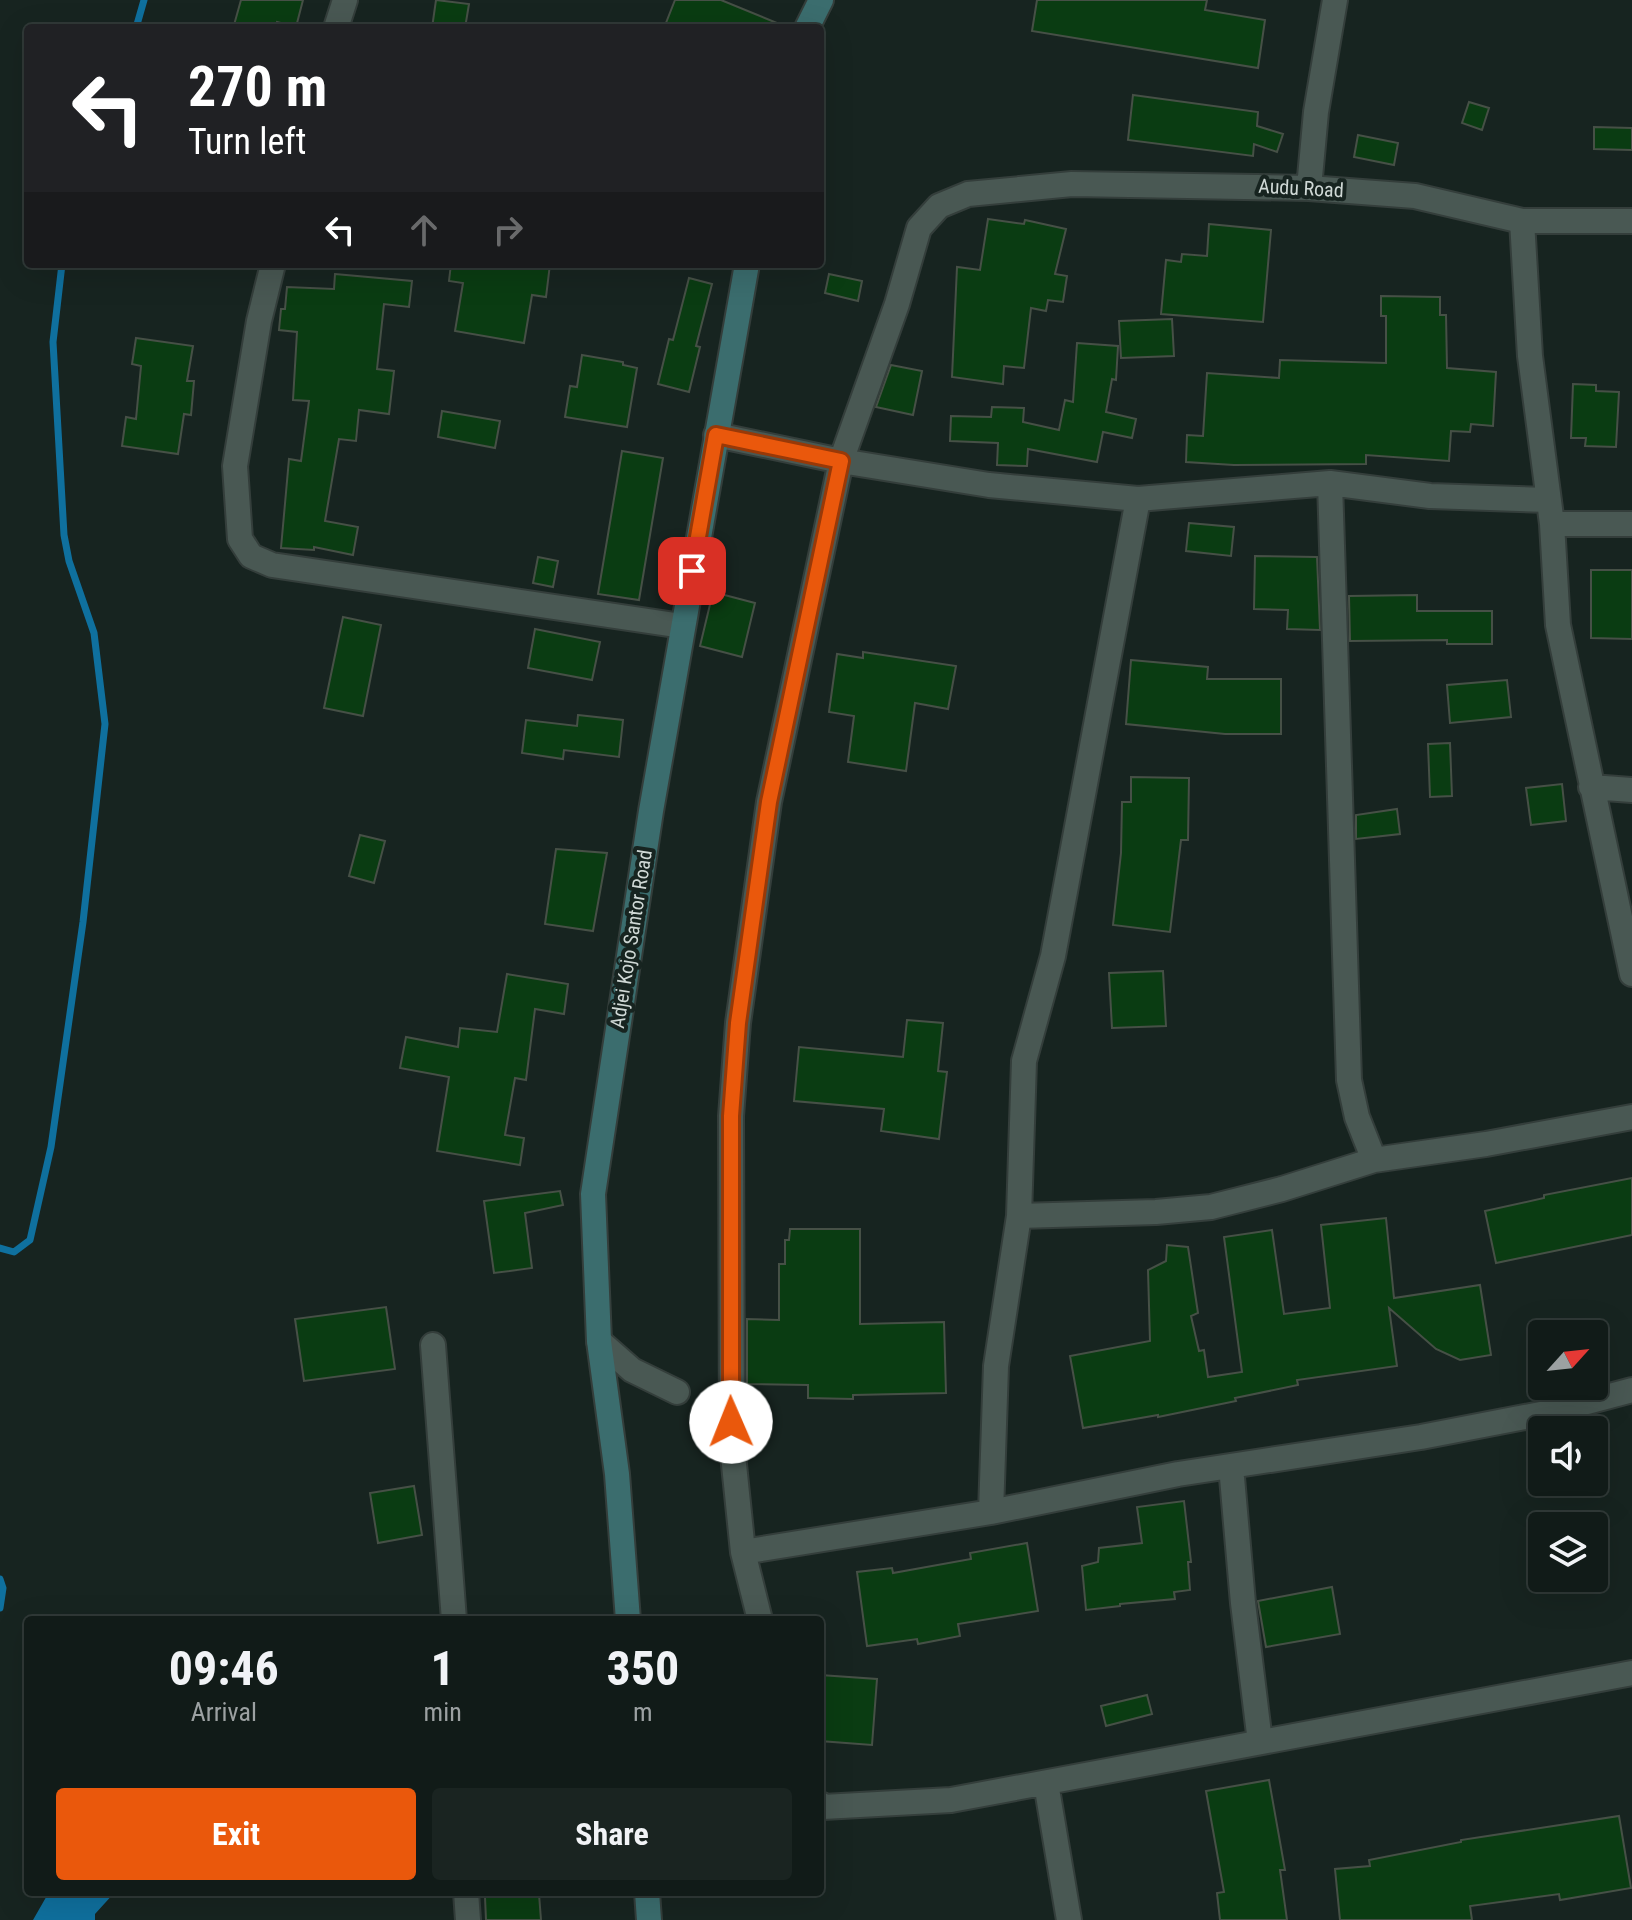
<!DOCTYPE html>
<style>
:root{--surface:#111b18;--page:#1a2421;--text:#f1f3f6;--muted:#9ca1a2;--line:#303937;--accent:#ea580c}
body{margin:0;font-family:"Roboto Condensed",sans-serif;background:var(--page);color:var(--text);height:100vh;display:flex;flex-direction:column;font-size:30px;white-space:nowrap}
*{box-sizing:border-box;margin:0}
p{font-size:26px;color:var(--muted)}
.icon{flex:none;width:44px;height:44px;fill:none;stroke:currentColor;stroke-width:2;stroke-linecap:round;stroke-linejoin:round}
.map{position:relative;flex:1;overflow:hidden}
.details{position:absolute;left:24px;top:1616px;width:800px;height:280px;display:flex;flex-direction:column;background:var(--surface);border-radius:8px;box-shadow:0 8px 32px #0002,0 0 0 2px var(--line)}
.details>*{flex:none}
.guide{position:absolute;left:24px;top:24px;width:800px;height:244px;border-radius:8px;box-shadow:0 8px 32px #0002,0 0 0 2px var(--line);background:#202124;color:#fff;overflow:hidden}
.needle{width:52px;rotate:63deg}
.tools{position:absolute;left:1528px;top:1320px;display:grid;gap:16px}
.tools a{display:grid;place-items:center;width:80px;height:80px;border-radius:8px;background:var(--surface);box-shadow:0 8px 32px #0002,0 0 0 2px var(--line);font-size:40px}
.pin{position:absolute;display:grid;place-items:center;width:68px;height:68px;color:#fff;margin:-34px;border-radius:16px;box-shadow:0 4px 12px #0006}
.me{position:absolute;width:88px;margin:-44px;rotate:359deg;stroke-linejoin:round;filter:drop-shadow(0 0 6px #0008)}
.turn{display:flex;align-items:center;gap:28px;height:168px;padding:0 32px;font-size:36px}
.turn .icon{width:104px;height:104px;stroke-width:2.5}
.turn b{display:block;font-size:56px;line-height:68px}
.lanes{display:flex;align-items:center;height:76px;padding:0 32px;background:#0003;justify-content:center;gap:40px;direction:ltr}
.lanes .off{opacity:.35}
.eta{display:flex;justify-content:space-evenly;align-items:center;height:136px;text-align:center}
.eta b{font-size:48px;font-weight:700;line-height:56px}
.button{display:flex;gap:16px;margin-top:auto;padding:16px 32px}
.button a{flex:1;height:92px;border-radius:8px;background:var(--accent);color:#fff;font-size:32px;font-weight:700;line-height:92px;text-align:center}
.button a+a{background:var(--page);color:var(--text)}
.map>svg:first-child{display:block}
</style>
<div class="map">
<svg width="1632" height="1920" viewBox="0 0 1632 1920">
<rect width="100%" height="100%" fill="#172420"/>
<!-- water -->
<path fill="#0f709e" d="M49 1892H115L95 1914V1920H33Z"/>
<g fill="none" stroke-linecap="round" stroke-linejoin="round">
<!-- stream -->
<path stroke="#0f709e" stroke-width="7" d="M136 28 144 0
M0 1248 14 1252 30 1240 51 1147 83 922 105 724 94 633 69 561 64 535 53 342 62 264
M0 1579 3 1588 0 1608"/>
</g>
<!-- building -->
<path fill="#0a3c12" stroke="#465046" stroke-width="2" d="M241 0H303L296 27 277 22 275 28H245L234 25Z
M436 0 469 4 465 28H432Z
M675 0H721L789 28H664Z
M1037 0H1207L1205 10 1265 20 1258 68 1032 31Z
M1133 95 1258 112 1257 126 1283 134 1277 152 1254 144 1253 156 1128 140Z
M1469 102 1489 108 1482 130 1462 123Z
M1594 127 1632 128V150L1594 149Z
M1358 135 1398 143 1394 165 1354 157Z
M988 219 1024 224 1025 220 1066 229 1055 274 1067 276 1063 302 1048 300 1046 311 1031 308 1024 368 1004 366 1003 384 952 377 957 267 980 270Z
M1209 224 1271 230 1263 322 1161 314 1166 260 1181 262 1182 254 1207 256Z
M451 264H550L546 297 532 295 524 343 455 331 463 283 449 281Z
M335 274 412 281 409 307 384 304 377 369 394 371 389 414 359 410 356 441 339 439 325 521 358 527 353 555 314 547V550L281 548 289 459 301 461 309 401 293 400 297 332 279 330 281 309H285L287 287 334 289Z
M829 274 862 281 858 301 825 293Z
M689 278 712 284 696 346 700 347 689 392 658 384 669 339 673 340Z
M1381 296 1440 297V315H1446L1447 368 1496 372 1493 426 1471 424 1470 432 1451 431 1449 461 1366 455V464L1234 465 1186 462 1187 435 1203 436 1207 373 1279 378 1280 360 1386 363V316H1381Z
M1172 319 1174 356 1121 358 1119 321Z
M136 338 193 346 187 381H194L191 415 184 414 178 454 122 446 126 417 136 419 141 366 132 364Z
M1077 343 1118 346 1116 380 1112 379 1106 412 1136 419 1132 438 1103 432 1097 462 1028 449 1027 466 997 465 998 443 950 441 951 416 991 417 992 407 1024 408 1023 422 1059 430 1065 400 1073 402Z
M582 355 623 362V365L637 368 627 427 565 417 570 386 577 387Z
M891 365 922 371 913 415 876 407Z
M1573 384 1596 385V391L1619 392 1616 447 1585 446 1586 438H1571Z
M442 411 500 421 495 448 438 437Z
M622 451 663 458 639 600 598 594Z
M1189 523 1234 527 1231 556 1186 551Z
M1255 556 1317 557 1320 630 1287 629 1288 610 1254 609Z
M538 557 558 561 553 587 533 583Z
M1591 570H1632V639L1591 638Z
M713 592 755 603 742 657 700 646Z
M1417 595V611H1492V644H1447V640L1350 641 1349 596Z
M343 617 381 625 363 716 324 708Z
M535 629 600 642 592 680 528 668Z
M863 652 956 666 948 709 915 703 906 771 848 762 854 716 829 712 837 654 863 658Z
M1131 660 1208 667 1207 679H1281V734H1225L1126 724Z
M1507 680 1511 717 1450 723 1447 685Z
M578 715 623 720 619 757 564 750 563 759 522 753 526 720 577 726Z
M1450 743 1452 796 1430 797 1428 744Z
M1131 777 1189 778 1188 840H1181L1170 932 1113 925 1121 853 1122 802H1131Z
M1562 784 1566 821 1531 825 1526 788Z
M1397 809 1400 834 1356 839V815Z
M360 835 385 841 374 883 349 876Z
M556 849 607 853 593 931 545 924Z
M1163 971 1166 1026 1112 1028 1109 973Z
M507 974 568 984 564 1014 535 1009 526 1080 515 1078 505 1135 524 1138 520 1165 437 1151 449 1077 400 1068 406 1037 458 1047 460 1028 497 1032Z
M907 1020 943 1023 938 1071 947 1072 939 1139 881 1131 884 1109 794 1101 799 1047 903 1057Z
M1632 1178V1235L1496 1263 1485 1211 1544 1198V1195Z
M560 1191 563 1205 525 1213 532 1268 494 1273 484 1201Z
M1386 1218 1394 1298 1480 1285 1491 1355 1460 1360 1436 1349 1389 1308 1397 1366 1297 1380 1298 1385 1235 1398 1236 1401 1158 1417V1415L1083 1428 1070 1356 1150 1341 1148 1270 1166 1261 1167 1245 1188 1247 1198 1313 1191 1316 1199 1351 1204 1350 1208 1377 1242 1372 1224 1237 1272 1230 1284 1314 1330 1308 1321 1225Z
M790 1229H860V1324L944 1322 946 1393 853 1395V1399L808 1398V1385L747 1384V1319L779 1320V1264H785V1240H789Z
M386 1307 395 1369 304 1381 295 1319Z
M414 1486 422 1535 378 1543 370 1493Z
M1184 1501 1191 1562H1188L1190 1590 1174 1592 1175 1599 1120 1604V1606L1086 1610 1082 1566 1098 1562 1099 1548 1142 1543 1137 1507Z
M1027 1543 1038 1611 958 1624 960 1636 918 1644 917 1639 867 1646 857 1572 892 1568 893 1573 971 1559 970 1553Z
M1332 1587 1340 1634 1266 1647 1258 1601Z
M820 1675 877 1679 872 1745 820 1741Z
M1147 1695 1152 1714 1106 1726 1101 1706Z
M1269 1780 1285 1870H1280L1287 1920H1220L1217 1893 1224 1892 1206 1791Z
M1619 1816 1631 1888 1560 1900 1559 1894 1470 1906 1472 1920H1340L1335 1869 1370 1866 1369 1860 1461 1842V1840Z
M539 1894 541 1920H486L485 1897Z"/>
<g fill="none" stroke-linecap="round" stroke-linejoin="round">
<defs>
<path id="street" d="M336 28 345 0
M1309 188 1316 112 1335 0
M1522 221 1530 356 1552 524 1558 625 1632 974
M273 264 259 321 235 466 240 539 251 556 272 565 682 626
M716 435 841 461 989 485 1138 499 1330 483 1430 496 1548 500
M1330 483 1349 1080 1357 1117 1374 1160
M1552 524H1632
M1591 787 1632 790
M1019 1216 1156 1212 1211 1207 1282 1189 1374 1160 1486 1144 1632 1117
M599 1341 632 1370 677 1392
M433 1345 454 1620
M1231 1466 1243 1603 1260 1742
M991 1512 996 1366 1019 1216 1024 1061 1053 956 1138 499
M743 1552 991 1512 1178 1474 1421 1437 1546 1413 1632 1390
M760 1620 743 1552 732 1445 731 1116 738 1023 769 802 841 461 897 304 919 228 939 206 968 194 1072 184 1309 188 1415 196 1522 221H1632
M1046 1783 1069 1920
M820 1804 823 1807 951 1800 1632 1673
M466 1892 468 1920"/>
<path id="secondary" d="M807 28 821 0
M628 1620 617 1474 599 1341 593 1194 651 811 747 264
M647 1892 649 1920"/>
</defs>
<!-- street casing -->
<use href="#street" stroke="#343e3b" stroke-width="28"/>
<!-- secondary casing -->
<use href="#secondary" stroke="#343e3b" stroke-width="28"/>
<!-- street -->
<use href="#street" stroke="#495853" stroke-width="24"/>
<!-- secondary -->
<use href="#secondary" stroke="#3b6d6e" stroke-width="24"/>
</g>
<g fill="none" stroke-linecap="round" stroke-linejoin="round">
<defs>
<path id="route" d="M692 571 716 435 841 461 769 802 738 1023 731 1116V1422"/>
</defs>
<!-- route casing -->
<use href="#route" stroke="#983908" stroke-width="20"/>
<!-- route -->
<use href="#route" stroke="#ea580c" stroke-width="14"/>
</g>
<g text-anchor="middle" stroke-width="8" stroke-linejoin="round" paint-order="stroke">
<!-- street labels -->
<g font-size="20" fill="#cfd8d5" stroke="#172420">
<text transform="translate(1301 188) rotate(3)" y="7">Audu Road</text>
<text transform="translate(631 939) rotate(-81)" y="7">Adjei Kojo Santor Road</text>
</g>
</g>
</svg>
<div class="tools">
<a><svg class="needle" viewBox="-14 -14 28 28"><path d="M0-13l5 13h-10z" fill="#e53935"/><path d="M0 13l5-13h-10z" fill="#9ca1a2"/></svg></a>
<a><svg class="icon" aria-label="sound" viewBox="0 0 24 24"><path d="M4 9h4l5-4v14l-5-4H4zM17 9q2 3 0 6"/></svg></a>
<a><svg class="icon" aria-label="layers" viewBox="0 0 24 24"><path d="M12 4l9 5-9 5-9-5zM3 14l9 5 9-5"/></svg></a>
</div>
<div class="pin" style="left:692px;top:571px;background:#d93025"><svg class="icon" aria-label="arrive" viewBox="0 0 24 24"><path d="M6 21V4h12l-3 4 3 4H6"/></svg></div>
<svg class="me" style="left:731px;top:1422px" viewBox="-20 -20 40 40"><circle r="19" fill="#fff"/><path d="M0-13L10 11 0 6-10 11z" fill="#ea580c"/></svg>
<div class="guide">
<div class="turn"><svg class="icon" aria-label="left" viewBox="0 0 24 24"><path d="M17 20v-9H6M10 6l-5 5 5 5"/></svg><div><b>270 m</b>Turn left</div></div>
<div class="lanes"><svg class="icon" aria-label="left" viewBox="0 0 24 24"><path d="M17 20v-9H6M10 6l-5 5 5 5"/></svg><svg class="icon off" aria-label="ahead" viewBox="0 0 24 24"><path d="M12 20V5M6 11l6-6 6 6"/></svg><svg class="icon off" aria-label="right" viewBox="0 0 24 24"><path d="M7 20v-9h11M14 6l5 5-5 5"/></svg></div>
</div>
<section class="details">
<div class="eta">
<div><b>09:46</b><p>Arrival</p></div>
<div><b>1</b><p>min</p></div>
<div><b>350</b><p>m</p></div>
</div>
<div class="button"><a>Exit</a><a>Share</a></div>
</section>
</div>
